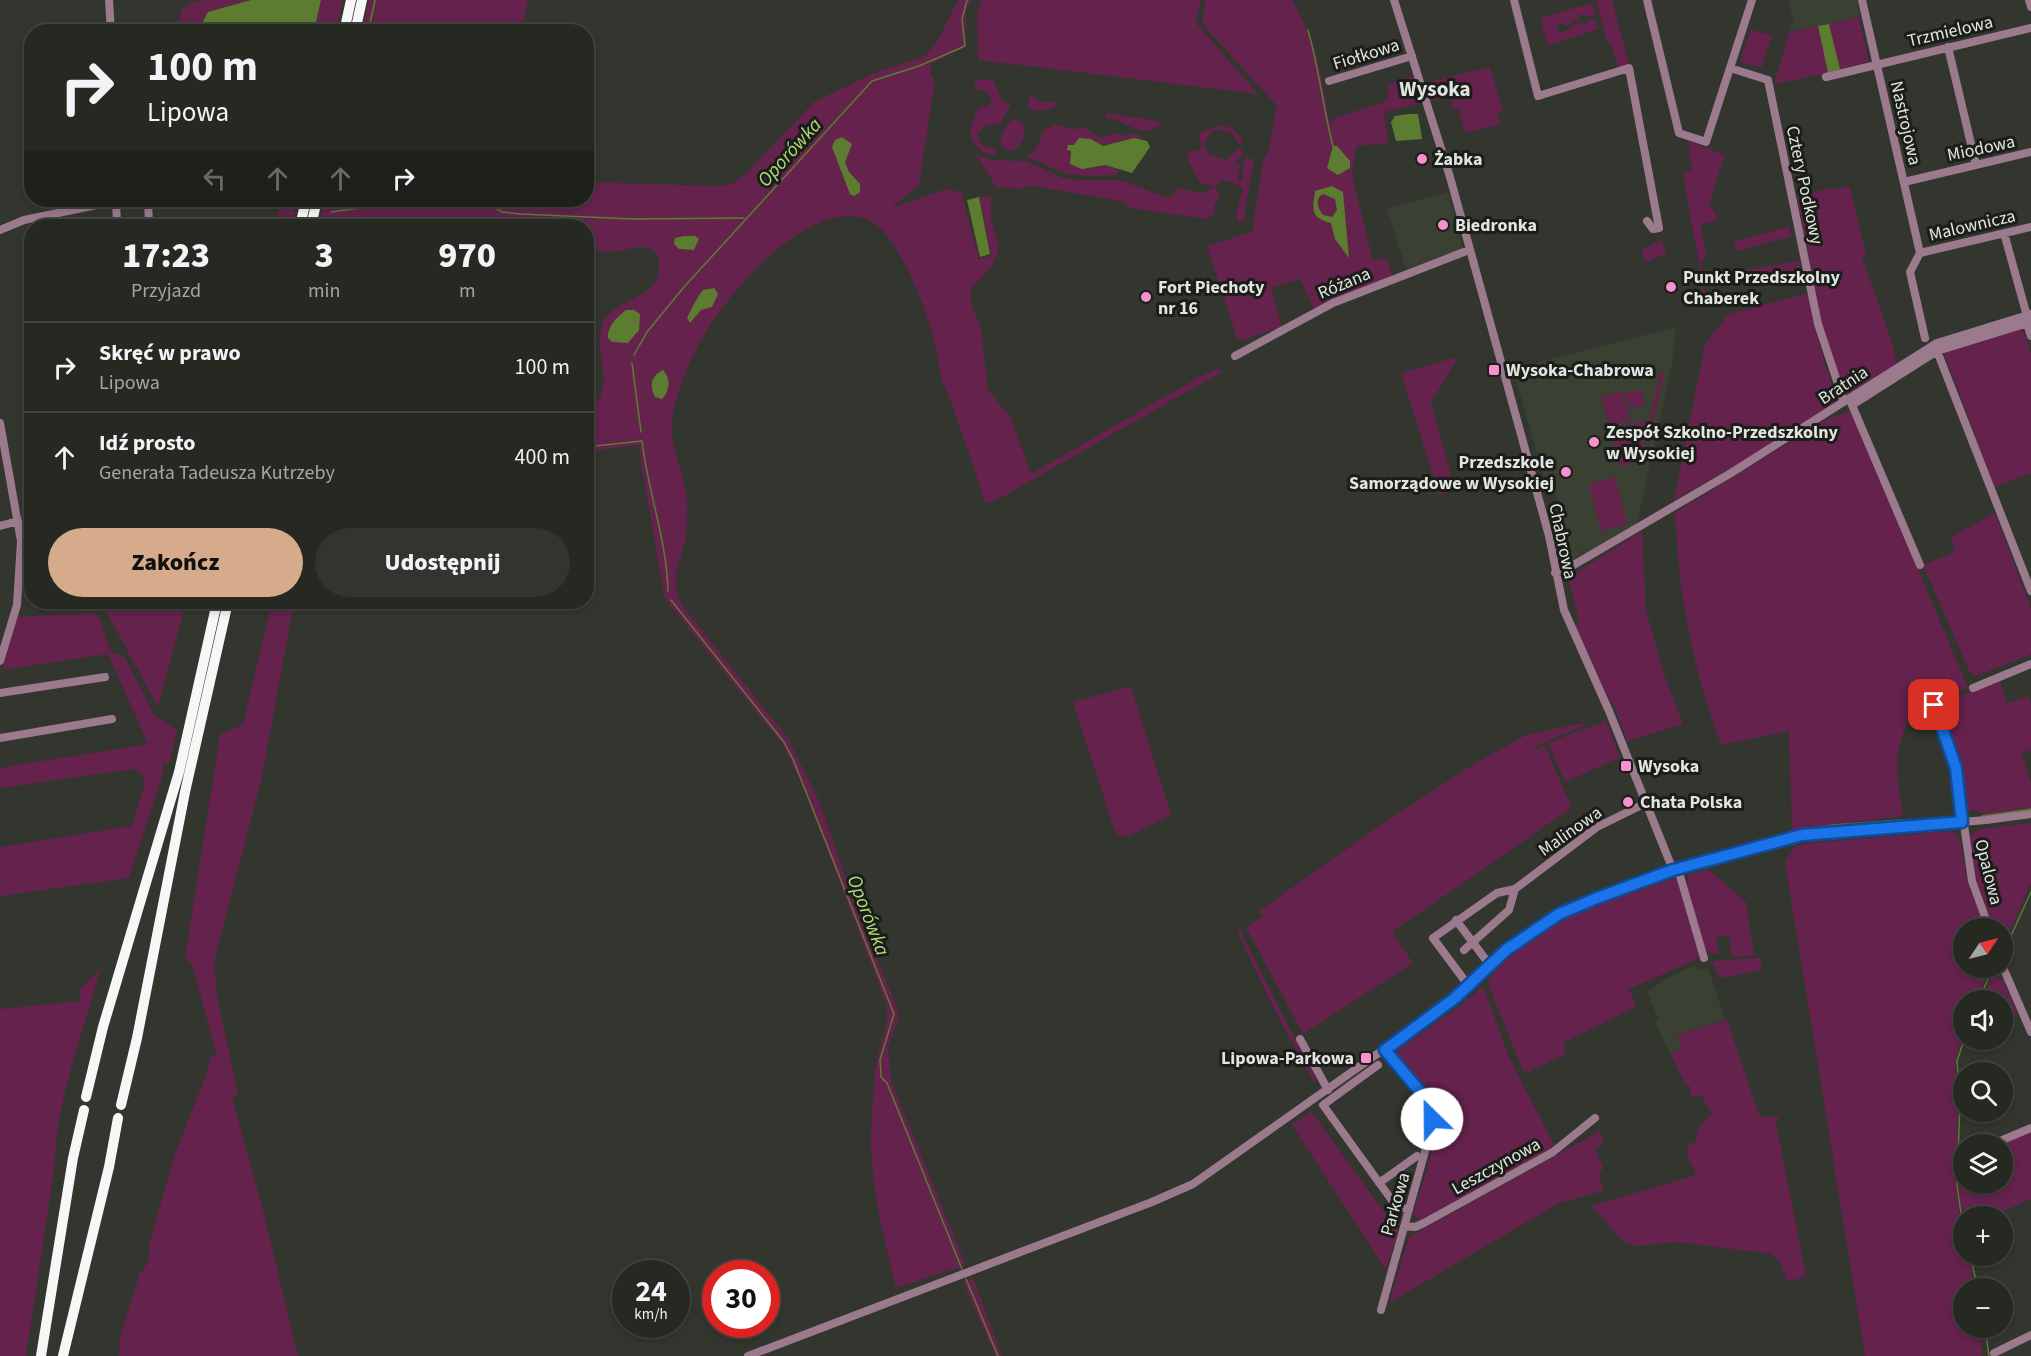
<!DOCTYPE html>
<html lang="pl">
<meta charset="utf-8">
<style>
:root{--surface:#262822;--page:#32342f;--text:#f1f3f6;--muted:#a4a6a5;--line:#424440;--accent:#d6ab8b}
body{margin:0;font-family:"Source Sans 3",sans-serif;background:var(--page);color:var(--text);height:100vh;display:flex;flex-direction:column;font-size:22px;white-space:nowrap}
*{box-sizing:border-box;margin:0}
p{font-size:20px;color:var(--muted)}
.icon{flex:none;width:33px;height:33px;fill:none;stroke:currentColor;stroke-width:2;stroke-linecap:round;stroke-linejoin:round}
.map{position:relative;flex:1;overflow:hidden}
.panel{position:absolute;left:24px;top:219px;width:570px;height:390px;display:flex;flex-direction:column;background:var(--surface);border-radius:24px;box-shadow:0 3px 9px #0003,0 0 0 2px var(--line)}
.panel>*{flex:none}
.guide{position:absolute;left:24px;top:24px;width:570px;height:183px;border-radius:24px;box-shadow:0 3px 9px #0003,0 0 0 2px var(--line);background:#262822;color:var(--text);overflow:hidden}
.needle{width:39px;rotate:55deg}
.tools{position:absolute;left:1953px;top:918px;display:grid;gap:12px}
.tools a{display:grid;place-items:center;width:60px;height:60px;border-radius:50%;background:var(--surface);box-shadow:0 3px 9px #0003,0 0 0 2px var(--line);font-size:30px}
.speed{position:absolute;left:612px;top:1260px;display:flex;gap:12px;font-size:30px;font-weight:700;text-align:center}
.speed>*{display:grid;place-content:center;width:78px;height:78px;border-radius:50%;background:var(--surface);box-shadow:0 3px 9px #0003,0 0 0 2px var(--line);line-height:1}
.speed small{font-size:15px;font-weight:400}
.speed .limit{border:9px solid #d22;background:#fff;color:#111}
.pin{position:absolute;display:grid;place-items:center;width:51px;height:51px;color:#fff;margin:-26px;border-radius:12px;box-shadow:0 3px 9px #0006}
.me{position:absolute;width:66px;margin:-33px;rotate:337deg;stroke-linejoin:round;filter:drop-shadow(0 0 4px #0008)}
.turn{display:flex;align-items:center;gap:21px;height:126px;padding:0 24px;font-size:27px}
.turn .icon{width:78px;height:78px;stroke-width:2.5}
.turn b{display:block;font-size:42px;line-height:51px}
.lanes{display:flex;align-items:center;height:57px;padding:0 24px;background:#0003;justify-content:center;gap:30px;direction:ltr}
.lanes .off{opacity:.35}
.eta{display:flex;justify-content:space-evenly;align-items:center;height:102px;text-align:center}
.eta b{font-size:36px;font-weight:800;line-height:42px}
.cta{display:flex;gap:12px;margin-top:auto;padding:12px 24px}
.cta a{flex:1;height:69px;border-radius:36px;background:var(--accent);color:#111;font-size:24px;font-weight:800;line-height:69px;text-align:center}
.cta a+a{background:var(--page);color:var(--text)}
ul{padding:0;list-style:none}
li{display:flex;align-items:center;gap:18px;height:90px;padding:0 24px;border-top:2px solid var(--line)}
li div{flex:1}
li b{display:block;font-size:22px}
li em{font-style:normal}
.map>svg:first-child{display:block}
</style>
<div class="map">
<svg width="2031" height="1356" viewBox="0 0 2031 1356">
<rect width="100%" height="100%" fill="#32362e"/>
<!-- built -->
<path fill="#3a4133" d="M1788 0H1857L1859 17 1789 32 1793 20Z
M1448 192 1463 249 1406 269 1387 209Z
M1676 327 1672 364 1637 524 1584 554 1578 537 1583 554 1569 562 1564 560 1560 540 1567 538 1557 496 1547 489 1513 369Z
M1695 965 1696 969 1708 968 1725 1020 1678 1034 1681 1049 1670 1054 1655 1022 1659 1020 1647 992 1666 979Z"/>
<!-- green -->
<path fill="#65224d" d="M208 0H251L237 3 202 20 198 31 175 32 182 9 193 2Z
M321 0H343L336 31 314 32Z
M369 0H528L522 31H362Z
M958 0H972L966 11V47L931 64 930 74 935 81 919 185 891 208 946 189 961 192 979 259 991 256 979 196H991V220L998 242V253L992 266 972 288 970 301 981 327 988 389 1011 418 1031 474 1197 378 1219 368 1222 372 1004 496 985 504C976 470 963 437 952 404 948 394 941 381 940 370 937 335 907 252 879 227 861 212 839 214 819 223 753 251 677 353 672 425 670 451 689 480 687 510 687 520 687 531 685 541 679 569 668 577 683 606L789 740 819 801 859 916 897 1007 898 1021 888 1047 891 1081 966 1265 896 1288C884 1237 870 1187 871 1134 872 1110 873 1085 877 1061 880 1040 891 1024 886 1003L802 785 783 745 665 599 638 445 587 452C587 444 585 436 587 429 589 414 603 397 604 382 604 362 595 341 603 323 614 298 664 298 659 263 655 235 625 253 609 252 601 252 594 247 587 247L586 226H319L325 200H511V207L548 208 549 200H586L587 182 715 186 732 184 746 174 814 102 872 74 925 56 938 40Z
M981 0H1201L1196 23 1258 94 978 60 977 13Z
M1205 0H1292C1316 41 1322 74 1329 120L1334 124V118L1387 101 1389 84 1413 76 1421 103 1384 112 1388 143 1356 146 1352 175 1373 261 1387 258 1392 276 1314 309 1300 279 1271 288 1282 327 1242 340 1237 338 1207 246 1252 232 1263 161 1268 152 1277 106 1202 24Z
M1596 0H1612L1629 65 1619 69 1610 42 1607 43Z
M1592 3 1595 14 1592 17 1581 14 1578 20 1566 26 1560 22 1556 29 1562 33 1579 22 1584 25 1593 18 1596 20 1598 29 1548 46 1540 18Z
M1859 17 1869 61 1840 69 1829 24Z
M1818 26 1828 73 1774 84 1789 32Z
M1751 29 1772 36 1761 68 1740 61Z
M1490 67 1503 110 1497 112 1500 124 1465 133 1458 108 1453 109 1450 96 1431 101 1425 83Z
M975 80H993L1002 100 1011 105 1000 124 986 125 977 134 982 146 995 149 997 155 983 153 971 140 970 129 978 108 987 106 992 101 987 91 975 89Z
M1029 95 1042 102H1056L1055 108 1040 111 1028 108Z
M1107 113 1163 122C1147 144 1124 118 1105 118Z
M1014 119 1023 124 1025 136 1019 147 1009 151 1002 147 1000 138 1008 123Z
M1056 124 1072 130 1083 127 1101 138 1115 133 1121 136 1130 133 1140 136V139H1126L1103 146 1093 140 1071 151 1070 157C1086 163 1104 163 1119 170L1116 175 1087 176 1067 174 1025 156 1035 151 1043 131Z
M1217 126C1232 125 1240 130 1243 145L1238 144 1232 133 1219 129 1210 133 1204 145 1208 154 1226 160 1237 149 1243 150 1241 156 1231 167 1236 163H1240L1238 181H1242L1244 158 1254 159 1243 223 1238 221 1236 216 1243 188 1229 181H1221L1215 188 1220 194 1214 206 1215 213 1208 219 1129 208 1126 202 1026 185 1023 189 996 187 975 153 990 160 1026 161 1063 178 1076 180H1120L1168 198 1174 195 1175 188 1204 193 1214 186 1200 183 1188 160 1189 150 1197 151 1202 147 1199 136 1201 132Z
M1688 141 1725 155 1709 204 1719 220 1700 225 1706 250 1705 260 1700 259 1705 287 1703 318 1702 280 1683 175 1692 169Z
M1850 187 1866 254 1862 257C1874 293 1889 327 1897 364L1846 395 1822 326 1797 198 1825 189Z
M281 200H298L292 226H275Z
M1789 227 1792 236 1737 251 1734 241Z
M1661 240 1667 253 1646 263 1641 250Z
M1798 261 1801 270 1745 284 1741 271Z
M1809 293 1813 321 1836 402 1759 452 1674 500 1705 344 1728 314Z
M2022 328 2031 353V473L1995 487 1943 351Z
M1454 358H1458L1431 402 1455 490 1439 495 1401 373Z
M1660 371 1664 372 1649 442 1645 441Z
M1641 389 1645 405 1630 409 1626 393Z
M1623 391 1630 420 1609 426 1601 397Z
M1851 411 1968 688 1920 706 1923 700 1921 694 1910 695C1912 718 1899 737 1897 760 1896 778 1901 798 1903 816L1792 830 1789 731 1721 745C1692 664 1679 599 1675 513L1825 420Z
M1646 419 1642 437 1648 460 1620 467 1610 429 1638 422 1640 429 1639 421Z
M1615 477 1627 524 1601 531 1589 484Z
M1995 513 2031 609V654L1976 676 1970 672 1923 565 1955 552 1951 537Z
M1642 531 1646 610 1664 674 1683 724 1627 741 1615 707 1608 697 1575 626 1579 620 1568 578Z
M101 602H186L158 707Z
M272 602H294L262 777 214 962 217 995 238 1095 232 1097 264 1214 298 1356H119L120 1336 140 1273C149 1264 150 1256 149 1244L176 1151 208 1070 211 1054 217 1056 192 964 185 957 220 735 243 724Z
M93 613 99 617 111 652 125 657 154 715 177 730 170 762 162 764 163 774 129 878 0 896V847L132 826 144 786 143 774 133 769 0 788V768L148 744 108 654 2 670 16 617Z
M2000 680 2007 704 2028 696 2031 704V750L2022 753 2031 783V807L1983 815 1977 810H1968L1957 756 1940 703Z
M1131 686 1171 815 1127 837 1118 835 1112 823 1073 702Z
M1606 721 1620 758 1565 782 1548 743Z
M1582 723 1586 725 1533 747 1537 749 1545 746 1571 806 1570 809 1392 932 1413 963 1303 1034 1246 927 1263 916 1259 911 1395 815 1474 764 1526 735Z
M2031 823V883L2003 948 2002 928H1993L1978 885 1968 837 1979 829Z
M1951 831 1959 838 1968 882 1984 928H1964V968H1990L1976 1000H1964L1963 1036 1955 1064 1958 1101 1956 1187 1964 1256H1968L1976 1288H1964V1328H1980L1982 1356H1865L1785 862 1795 846 1810 843Z
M1708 869 1746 902 1754 956 1732 957 1729 936 1716 937 1719 955 1706 951 1686 882 1688 881 1687 875Z
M1674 878 1678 880 1700 954 1697 959 1629 989 1636 1007 1563 1043 1566 1054 1528 1072 1523 1071 1490 989 1488 981 1496 967 1562 918Z
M1236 929 1241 931C1265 981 1290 1030 1316 1078L1315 1084 1273 1007Z
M1760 958 1762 970 1720 978 1711 961Z
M100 969C84 1034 56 1097 55 1164L26 1356H0V1009L80 1001V989Z
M1992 975 2003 980 2018 1014 2003 1020 2002 1000H1983Z
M1483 986 1508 1055 1555 1147 1421 1220 1413 1215C1420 1190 1445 1125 1435 1103 1426 1085 1407 1068 1394 1053L1465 1002Z
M1727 1020 1760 1117 1779 1116 1776 1123 1806 1276 1787 1282 1780 1261 1771 1254 1677 1242 1635 1246 1624 1242 1591 1206 1696 1175 1687 1154 1688 1142 1695 1144C1698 1130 1700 1124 1712 1114L1701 1095 1694 1098 1690 1095 1691 1087 1685 1084 1670 1054 1681 1049 1678 1034Z
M1311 1111 1398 1231 1386 1270 1292 1125Z
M1600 1131 1604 1143 1595 1148 1603 1167 1599 1176 1604 1191 1559 1203 1389 1303 1409 1237Z
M2031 1131V1199L1992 1216H1964L1963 1228 1957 1186 1958 1163 1963 1160 1964 1184H2002V1144H2000Z
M973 1278 1002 1356H995L963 1282Z"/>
<!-- water -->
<path fill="#5c7d2f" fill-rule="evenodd" d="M251 0H321L314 31H198L208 12Z
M1829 24 1840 69 1828 73 1818 26Z
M1409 114H1418L1422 139 1396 141 1391 122 1395 116Z
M842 137 852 144 845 162 849 172 860 184V192L854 196 850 194 832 147 835 140Z
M1079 138 1091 139 1103 146 1134 138 1147 141 1150 147 1132 173 1105 165 1082 169 1070 164 1071 151 1067 150 1068 145H1074Z
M1333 146H1337L1350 161V168L1338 175 1327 168Z
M1332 186 1343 192 1349 258 1335 239 1331 223C1309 218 1313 208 1315 191ZM1323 194 1335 199 1337 210 1332 217 1323 215C1318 208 1314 199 1323 194Z
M979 197 990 254 980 257 967 200Z
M684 236H695L699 239 694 250 679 249 674 244 675 238Z
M714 288 718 294 712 307 701 310 690 323 687 318C692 308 696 299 703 290Z
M626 310H634L640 314 639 330 628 343 612 342 608 338C607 327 617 317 626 310Z
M663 370C671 378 670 391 662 399L655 397C649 385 651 376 663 370Z"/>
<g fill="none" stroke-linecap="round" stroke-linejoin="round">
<!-- stream -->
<path stroke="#5c7d2f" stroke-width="1.5" d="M1308 30C1319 68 1323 108 1333 146
M368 32 375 0
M483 200 502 212 521 214 632 219 744 218
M331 212 419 200
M327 226V225
M634 355 647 332 684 287 872 81 919 66 965 46 962 19 967 0
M632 363 641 432
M586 447 642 441C648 492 667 541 668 591
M671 600 784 742 793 759 894 1014 880 1060 881 1077 887 1083 962 1269
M1982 816 2031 809
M1911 820 1942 818
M1781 834 1833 825 1901 820
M2004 951 2031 892
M1979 1000 1990 974
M1964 1234 1957 1186 1960 1100 1957 1061 1964 1040
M1970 1256 1978 1288
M966 1279 998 1356
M1985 1328 1989 1356"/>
<!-- minor -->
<path stroke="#9c7a8d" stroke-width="8" d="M109 0 111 32
M1394 0 1450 177 1549 536 1564 610 1609 711 1673 870
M1514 0 1538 96 1629 68 1659 228 1653 229 1647 221
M1647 0 1679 133 1706 142 1752 0
M1862 0 1920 253
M2029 0 2031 7
M1948 47 1976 165
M1730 68 1768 80 1818 324 1844 402
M1826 77 2031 28
M1329 81 1412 56
M1904 182 2031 152
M116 200 117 226
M148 200 149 226
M0 230 24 220 116 201
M2004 233 2027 316
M1920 253 2031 227
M1920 253 1910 272 1925 338
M2027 324 2031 336
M1937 351 2031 591
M1235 356 1333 303 1469 250
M0 423 21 541 17 605 0 661
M0 526 18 521
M20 527 32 536
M1920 565 1852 405 1937 351 2031 322
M1555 573 1565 570 1731 473 1937 343 2031 314
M1973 688 2031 664
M0 693 105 677
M1933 703 1956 768 1972 881 1989 928
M0 738 112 719
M1678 869 1704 958
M1456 920 1489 964
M1464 950 1509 910 1515 889
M2002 965 2031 1032
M1468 985 1433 938 1497 893 1515 889 1597 827 1646 803
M1300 1039 1328 1090
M1378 1065 1323 1105 1396 1206 1409 1210
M1993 1144 2031 1128
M1379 1183 1417 1156
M1405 1226 1415 1227 1424 1223 1553 1152 1595 1118
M1381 1310 1432 1126C1429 1094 1405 1073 1385 1050
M1994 1353 2031 1335
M748 1356 1152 1202 1193 1184 1448 1004 1506 950 1559 914 1575 907 1673 870 1801 835 1986 820 2031 814"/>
<!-- highway -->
<path stroke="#f7f7f7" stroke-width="10" d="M344 32 351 0
M355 32 362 0
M300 226 306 200
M311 226 317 200
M86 1097 103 1027 179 772 217 602
M121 1105 137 1038 185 792 228 602
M41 1356 73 1158 84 1110
M63 1356 109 1167 118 1118"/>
</g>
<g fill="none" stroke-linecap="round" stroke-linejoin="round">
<defs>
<path id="route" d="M1432 1119 1423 1095 1385 1050 1455 998 1506 950 1559 914 1597 898 1673 870 1802 835 1962 822 1956 768 1934 705"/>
</defs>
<!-- route casing -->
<use href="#route" stroke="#114b97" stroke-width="15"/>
<!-- route -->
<use href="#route" stroke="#1a73e8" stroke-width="10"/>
</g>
<!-- markers -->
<g fill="#f790ce" stroke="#1b1d19" stroke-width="2">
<circle cx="1422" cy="159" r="6"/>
<circle cx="1443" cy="225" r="6"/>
<circle cx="1671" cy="287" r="6"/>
<circle cx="1146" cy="297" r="6"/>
<rect x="1488" y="364" width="12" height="12" rx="3"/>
<circle cx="1594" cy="442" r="6"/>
<circle cx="1566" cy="472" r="6"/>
<rect x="1620" y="760" width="12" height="12" rx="3"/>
<circle cx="1628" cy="802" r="6"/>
<rect x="1360" y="1052" width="12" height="12" rx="3"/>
</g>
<g text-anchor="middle" stroke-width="6" stroke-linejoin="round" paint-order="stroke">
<!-- street labels -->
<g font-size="18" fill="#e1e4df" stroke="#1b1d19">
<text transform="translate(1950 31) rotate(-13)" y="6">Trzmielowa</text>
<text transform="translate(1366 54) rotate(-17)" y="6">Fiołkowa</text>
<text transform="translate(1906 123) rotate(77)" y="6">Nastrojowa</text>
<text transform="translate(1981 148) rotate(-12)" y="6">Miodowa</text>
<text transform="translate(1805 185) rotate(78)" y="6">Cztery Podkowy</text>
<text transform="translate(1972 225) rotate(-13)" y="6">Malownicza</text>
<text transform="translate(1344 283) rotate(-23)" y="6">Różana</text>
<text transform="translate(1843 385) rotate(-33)" y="6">Bratnia</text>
<text transform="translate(1563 541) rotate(78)" y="6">Chabrowa</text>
<text transform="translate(1570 831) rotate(-35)" y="6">Malinowa</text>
<text transform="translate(1989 872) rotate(76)" y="6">Opalowa</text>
<text transform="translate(1496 1166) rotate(-29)" y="6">Leszczynowa</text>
<text transform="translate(1395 1204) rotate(-74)" y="6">Parkowa</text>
</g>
<!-- poi labels -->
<g font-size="18" font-weight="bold" fill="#e1e4df" stroke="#1b1d19" text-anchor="start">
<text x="1434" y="165">Żabka</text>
<text x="1455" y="231">Biedronka</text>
<text x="1683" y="283">Punkt Przedszkolny<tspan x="1683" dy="21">Chaberek</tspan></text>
<text x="1158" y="293">Fort Piechoty<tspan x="1158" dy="21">nr 16</tspan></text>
<text x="1506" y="376">Wysoka-Chabrowa</text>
<text x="1606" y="438">Zespół Szkolno-Przedszkolny<tspan x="1606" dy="21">w Wysokiej</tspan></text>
<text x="1554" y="468" text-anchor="end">Przedszkole<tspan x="1554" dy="21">Samorządowe w Wysokiej</tspan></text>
<text x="1638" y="772">Wysoka</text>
<text x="1640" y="808">Chata Polska</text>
<text x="1354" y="1064" text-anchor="end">Lipowa-Parkowa</text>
</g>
<!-- water labels -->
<g font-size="20" font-style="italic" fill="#afdd75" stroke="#1b1d19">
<text transform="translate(789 152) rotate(-48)" y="7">Oporówka</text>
<text transform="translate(869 915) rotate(69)" y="7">Oporówka</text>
</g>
<!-- quarter labels -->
<g font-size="21" font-weight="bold" fill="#e1e4df" stroke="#1b1d19">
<text x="1435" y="96">Wysoka</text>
</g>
</g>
</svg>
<div class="tools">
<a><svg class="needle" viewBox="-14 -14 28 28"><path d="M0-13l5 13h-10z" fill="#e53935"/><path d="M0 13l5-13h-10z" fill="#a4a6a5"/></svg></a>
<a><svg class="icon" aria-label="sound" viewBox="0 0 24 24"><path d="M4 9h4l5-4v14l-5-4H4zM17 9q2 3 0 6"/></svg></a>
<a><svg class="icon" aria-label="search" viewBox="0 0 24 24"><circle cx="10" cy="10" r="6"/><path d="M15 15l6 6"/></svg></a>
<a><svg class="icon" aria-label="layers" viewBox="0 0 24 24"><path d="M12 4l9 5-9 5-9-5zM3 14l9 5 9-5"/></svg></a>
<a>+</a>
<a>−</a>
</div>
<div class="speed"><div>24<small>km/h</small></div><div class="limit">30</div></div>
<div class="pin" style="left:1934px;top:705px;background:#d93025"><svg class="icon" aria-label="arrive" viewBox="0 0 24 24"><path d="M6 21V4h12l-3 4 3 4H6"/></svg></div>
<svg class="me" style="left:1432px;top:1119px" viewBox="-20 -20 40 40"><circle r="19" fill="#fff"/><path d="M0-13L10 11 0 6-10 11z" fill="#1a73e8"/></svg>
<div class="guide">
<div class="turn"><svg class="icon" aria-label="right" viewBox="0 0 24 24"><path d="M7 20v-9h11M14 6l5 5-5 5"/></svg><div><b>100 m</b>Lipowa</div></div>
<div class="lanes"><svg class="icon off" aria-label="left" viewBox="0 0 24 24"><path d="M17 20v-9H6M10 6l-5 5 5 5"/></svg><svg class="icon off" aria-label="ahead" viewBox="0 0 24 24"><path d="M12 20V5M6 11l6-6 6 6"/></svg><svg class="icon off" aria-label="ahead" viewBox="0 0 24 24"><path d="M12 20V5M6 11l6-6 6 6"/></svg><svg class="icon" aria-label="right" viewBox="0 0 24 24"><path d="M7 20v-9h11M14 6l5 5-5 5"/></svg></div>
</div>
<section class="panel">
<div class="eta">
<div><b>17:23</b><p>Przyjazd</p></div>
<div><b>3</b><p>min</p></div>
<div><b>970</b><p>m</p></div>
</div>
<ul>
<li><svg class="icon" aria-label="right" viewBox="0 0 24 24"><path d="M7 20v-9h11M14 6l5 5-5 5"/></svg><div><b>Skręć w prawo</b><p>Lipowa</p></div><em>100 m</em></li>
<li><svg class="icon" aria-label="ahead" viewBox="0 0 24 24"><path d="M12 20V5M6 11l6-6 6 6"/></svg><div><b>Idź prosto</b><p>Generała Tadeusza Kutrzeby</p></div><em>400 m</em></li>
</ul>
<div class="cta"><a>Zakończ</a><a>Udostępnij</a></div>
</section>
</div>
